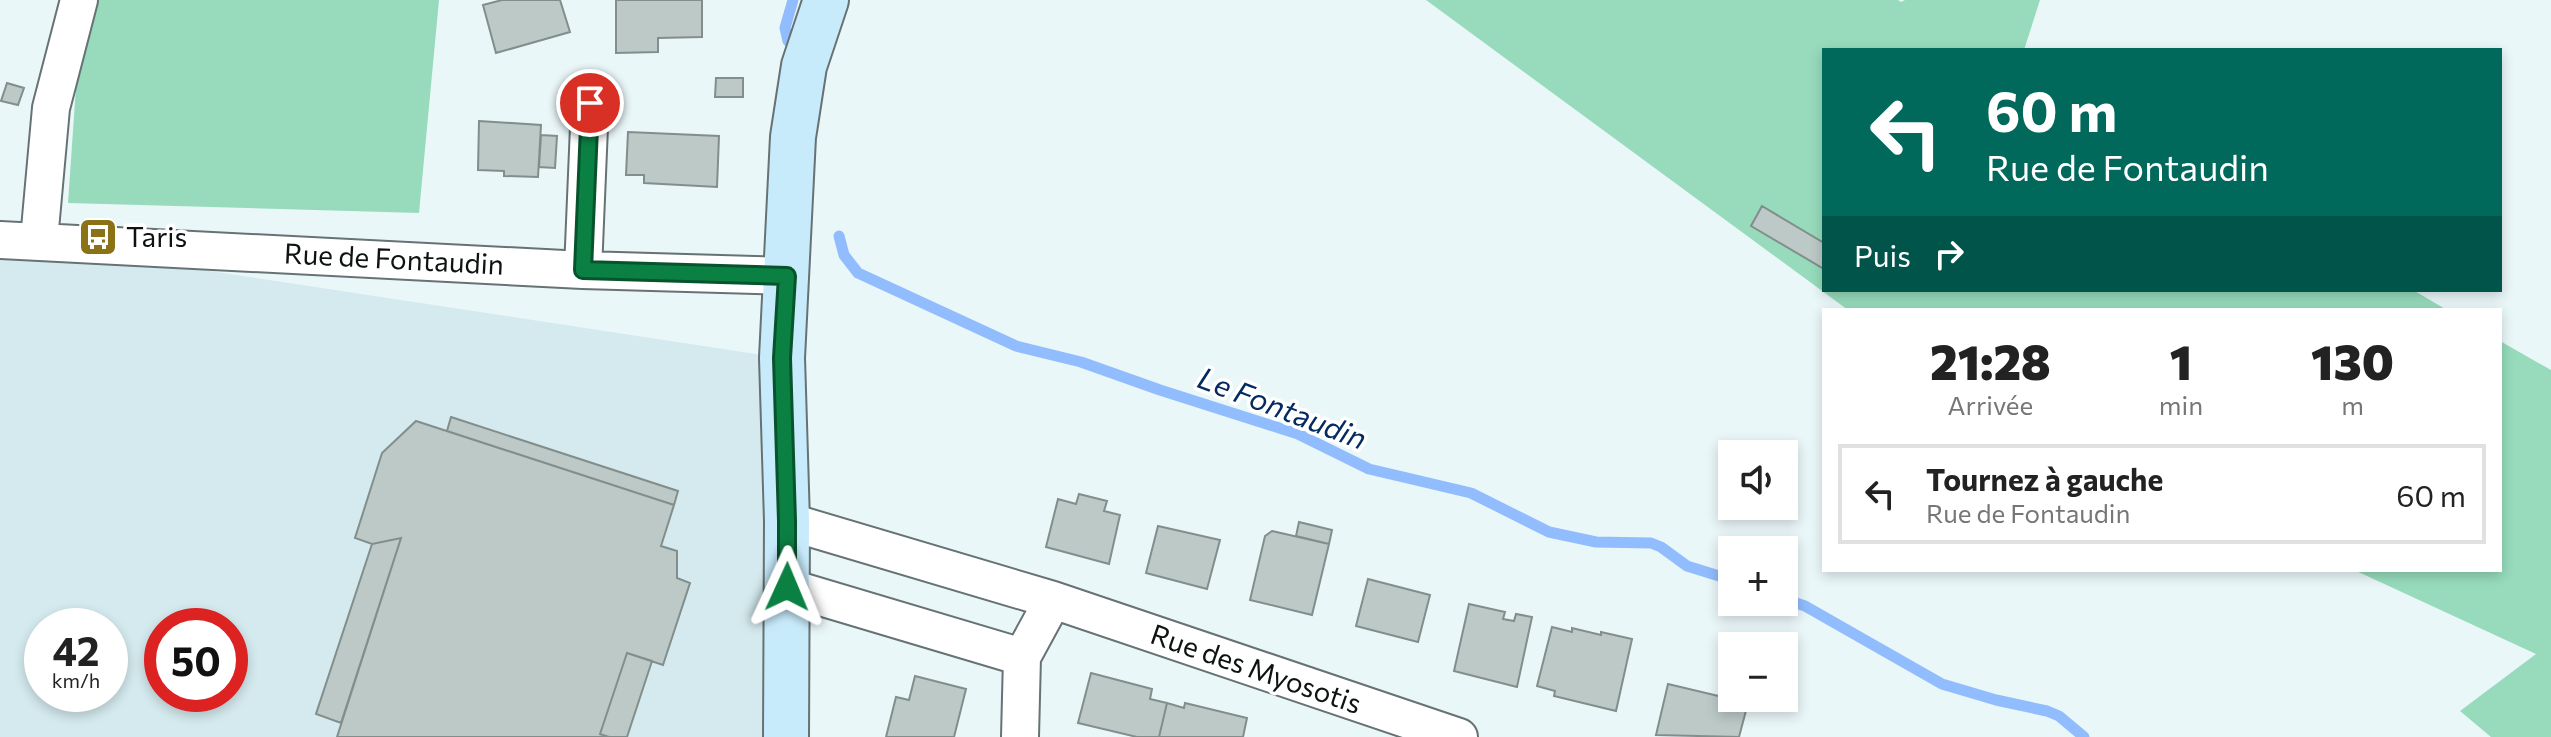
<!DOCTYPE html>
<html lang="fr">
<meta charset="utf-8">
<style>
:root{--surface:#fff;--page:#f2f2f2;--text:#222;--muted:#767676;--line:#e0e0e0}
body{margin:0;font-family:Commissioner,sans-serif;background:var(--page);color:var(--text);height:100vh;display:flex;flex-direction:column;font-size:30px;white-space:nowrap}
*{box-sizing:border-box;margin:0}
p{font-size:26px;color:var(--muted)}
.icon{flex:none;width:44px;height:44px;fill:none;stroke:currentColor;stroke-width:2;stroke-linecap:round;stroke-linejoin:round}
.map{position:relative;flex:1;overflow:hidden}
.details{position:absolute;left:1822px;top:308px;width:680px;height:264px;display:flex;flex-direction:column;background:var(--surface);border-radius:0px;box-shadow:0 4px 12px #0003}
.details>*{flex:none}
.banner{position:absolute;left:1822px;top:48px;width:680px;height:244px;border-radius:0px;box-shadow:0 4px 12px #0003;background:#00695c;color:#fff;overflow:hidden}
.buttons{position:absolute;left:1718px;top:440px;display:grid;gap:16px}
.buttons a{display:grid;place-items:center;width:80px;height:80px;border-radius:0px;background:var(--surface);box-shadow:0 4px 12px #0003;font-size:40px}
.speed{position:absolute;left:24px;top:608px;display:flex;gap:16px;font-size:40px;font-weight:700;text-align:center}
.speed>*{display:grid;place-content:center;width:104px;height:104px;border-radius:50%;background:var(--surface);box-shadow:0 4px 12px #0003;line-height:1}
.speed small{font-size:20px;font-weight:400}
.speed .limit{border:12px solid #d22;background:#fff;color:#111}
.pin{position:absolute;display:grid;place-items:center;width:68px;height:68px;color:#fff;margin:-34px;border:4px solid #fff;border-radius:50%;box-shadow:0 2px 8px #0007}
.me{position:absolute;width:88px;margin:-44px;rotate:1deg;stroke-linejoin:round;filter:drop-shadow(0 0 6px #0008)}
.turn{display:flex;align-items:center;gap:28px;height:168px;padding:0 32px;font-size:36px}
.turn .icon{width:104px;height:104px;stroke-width:2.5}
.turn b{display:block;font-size:56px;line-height:68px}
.then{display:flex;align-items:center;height:76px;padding:0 32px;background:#0003;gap:16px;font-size:30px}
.eta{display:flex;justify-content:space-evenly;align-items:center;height:136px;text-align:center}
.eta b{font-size:48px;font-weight:800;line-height:56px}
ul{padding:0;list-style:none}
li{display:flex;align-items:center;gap:24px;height:100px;margin:0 16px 12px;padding:0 16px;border:4px solid var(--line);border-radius:0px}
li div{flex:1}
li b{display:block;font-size:30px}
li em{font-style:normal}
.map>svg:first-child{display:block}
</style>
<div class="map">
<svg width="2551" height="737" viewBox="0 0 2551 737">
<rect width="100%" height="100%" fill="#eaf7f9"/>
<!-- built -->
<path fill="#d4eaee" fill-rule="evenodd" d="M0 239 782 358 780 737H0ZM42 626H110V694H42ZM162 626H230V694H162Z"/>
<!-- green -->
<path fill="#97dbbc" d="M82 0H439L419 213 68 203Z
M1426 0H1898L1901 2 1905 0H2040L2024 50H1824V290H2413L2447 310H1848Z
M2500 341 2551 370V737H2491L2460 711 2536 654 2354 570H2500Z"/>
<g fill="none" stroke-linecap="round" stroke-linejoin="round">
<!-- stream -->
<path stroke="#91bcfd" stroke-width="11" d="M788 41 785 28 793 0
M839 236 844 255 858 273 1016 346 1081 362 1160 390 1298 434 1369 469 1471 493 1549 532 1596 542 1651 543 1661 547 1687 566 1732 580
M1784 599 1805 606 1942 684 1996 700 2047 711 2059 716 2084 737"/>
</g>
<!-- building -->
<path fill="#bcc9c7" stroke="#828e8c" stroke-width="2" d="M502 0H560L570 32 496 53 483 5Z
M616 0H702V37L658 38V52L616 53Z
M716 78H743V97H715Z
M7 83 24 88 18 105 1 101Z
M479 121 541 125 538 177 504 176V171L478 170Z
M628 132 719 136 717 187 644 183V175H626Z
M541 135 557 136 555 168 539 167Z
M1762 206 1824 243V269L1751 226Z
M451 417 678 491 674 505 447 431Z
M416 421 674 505 661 546 677 551V578L690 583 663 665 627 653 600 734 609 737H337L401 538 372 544 355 538 382 453Z
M1079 494 1107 501 1104 511 1120 515 1109 564 1046 547 1058 499 1076 504Z
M1299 522 1332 530 1329 544 1296 536Z
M1158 526 1220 540 1207 589 1146 573Z
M1272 531 1329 544 1312 615 1250 600 1265 536Z
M401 538 341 723 316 714 372 544Z
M1368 579 1430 595 1418 642 1356 626Z
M1469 604 1505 612 1503 619 1514 621 1516 614 1532 617 1517 687 1454 671Z
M1552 627 1572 632V628L1601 635V632L1632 639 1616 711 1554 696 1555 691 1537 686Z
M627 653 652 661 627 737H609L600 734Z
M1091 673 1152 689 1150 699 1167 703 1159 737H1137L1078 723Z
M915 676 966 689 954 737H886L896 697 909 700Z
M1668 684 1748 703 1739 737 1656 735Z
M1167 703 1184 708 1185 703 1247 718 1243 737H1159Z"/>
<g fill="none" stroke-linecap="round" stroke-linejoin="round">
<defs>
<path id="street" d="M0 240 583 270 787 276
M39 240 51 108 79 0
M583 270 590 103
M787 521 1053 600
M787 587 1022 657
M1020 737 1022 657 1053 600 1459 737"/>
<path id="secondary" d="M786 737 787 521 782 358 793 137 804 66 826 0"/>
</defs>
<!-- street casing -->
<use href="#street" stroke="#667274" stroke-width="40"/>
<!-- secondary casing -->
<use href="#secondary" stroke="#667274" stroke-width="48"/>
<!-- street -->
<use href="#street" stroke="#fff" stroke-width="36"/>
<!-- secondary -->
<use href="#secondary" stroke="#c8ebfc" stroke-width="44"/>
</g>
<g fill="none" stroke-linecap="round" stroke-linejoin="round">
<defs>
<path id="route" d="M590 103 583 270 787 276 782 358 787 521V587"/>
</defs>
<!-- route casing -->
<use href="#route" stroke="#07532c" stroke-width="20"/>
<!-- route -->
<use href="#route" stroke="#0b8043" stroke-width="14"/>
</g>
<!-- icons -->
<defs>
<symbol id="bus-square" viewBox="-11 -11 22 22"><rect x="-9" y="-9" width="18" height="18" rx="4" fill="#8a7215" stroke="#fff"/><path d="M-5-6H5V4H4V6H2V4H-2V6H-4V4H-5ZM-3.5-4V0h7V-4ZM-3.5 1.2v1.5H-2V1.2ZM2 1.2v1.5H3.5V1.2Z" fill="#fff"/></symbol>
</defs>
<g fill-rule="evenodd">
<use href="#bus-square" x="76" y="215" width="44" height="44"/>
</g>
<g text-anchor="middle" stroke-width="7" stroke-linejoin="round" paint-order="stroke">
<!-- poi labels -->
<g font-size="28" fill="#0e1213" stroke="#fff" text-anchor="start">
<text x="126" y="247">Taris</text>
</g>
<!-- street labels -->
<g font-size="28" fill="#0e1213" stroke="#fff">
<text transform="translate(394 259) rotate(3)" y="10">Rue de Fontaudin</text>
<text transform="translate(1256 669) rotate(19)" y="10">Rue des Myosotis</text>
</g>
<!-- water labels -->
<g font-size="30" font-style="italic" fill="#032a61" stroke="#fff">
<text transform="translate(1282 409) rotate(21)" y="10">Le Fontaudin</text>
</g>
</g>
</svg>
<div class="buttons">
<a><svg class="icon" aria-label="sound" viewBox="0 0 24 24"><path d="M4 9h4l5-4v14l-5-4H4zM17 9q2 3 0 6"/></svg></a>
<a>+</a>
<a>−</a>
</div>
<div class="speed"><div>42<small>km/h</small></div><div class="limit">50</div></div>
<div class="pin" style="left:590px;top:103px;background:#d93025"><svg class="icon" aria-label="arrive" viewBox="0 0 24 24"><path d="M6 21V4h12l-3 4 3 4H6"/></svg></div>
<svg class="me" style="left:787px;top:587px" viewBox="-20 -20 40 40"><path d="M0-17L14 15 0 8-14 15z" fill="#0b8043" stroke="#fff" stroke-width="4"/></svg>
<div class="banner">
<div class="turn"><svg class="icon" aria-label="left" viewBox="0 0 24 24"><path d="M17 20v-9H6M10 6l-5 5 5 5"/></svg><div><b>60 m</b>Rue de Fontaudin</div></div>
<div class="then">Puis<svg class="icon" aria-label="right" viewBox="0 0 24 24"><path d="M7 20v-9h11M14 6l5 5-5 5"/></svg></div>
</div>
<section class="details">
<div class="eta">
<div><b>21:28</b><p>Arrivée</p></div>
<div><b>1</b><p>min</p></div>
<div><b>130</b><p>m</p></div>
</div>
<ul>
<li><svg class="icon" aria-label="left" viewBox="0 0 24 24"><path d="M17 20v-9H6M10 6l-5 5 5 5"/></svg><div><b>Tournez à gauche</b><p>Rue de Fontaudin</p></div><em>60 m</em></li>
</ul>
</section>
</div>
